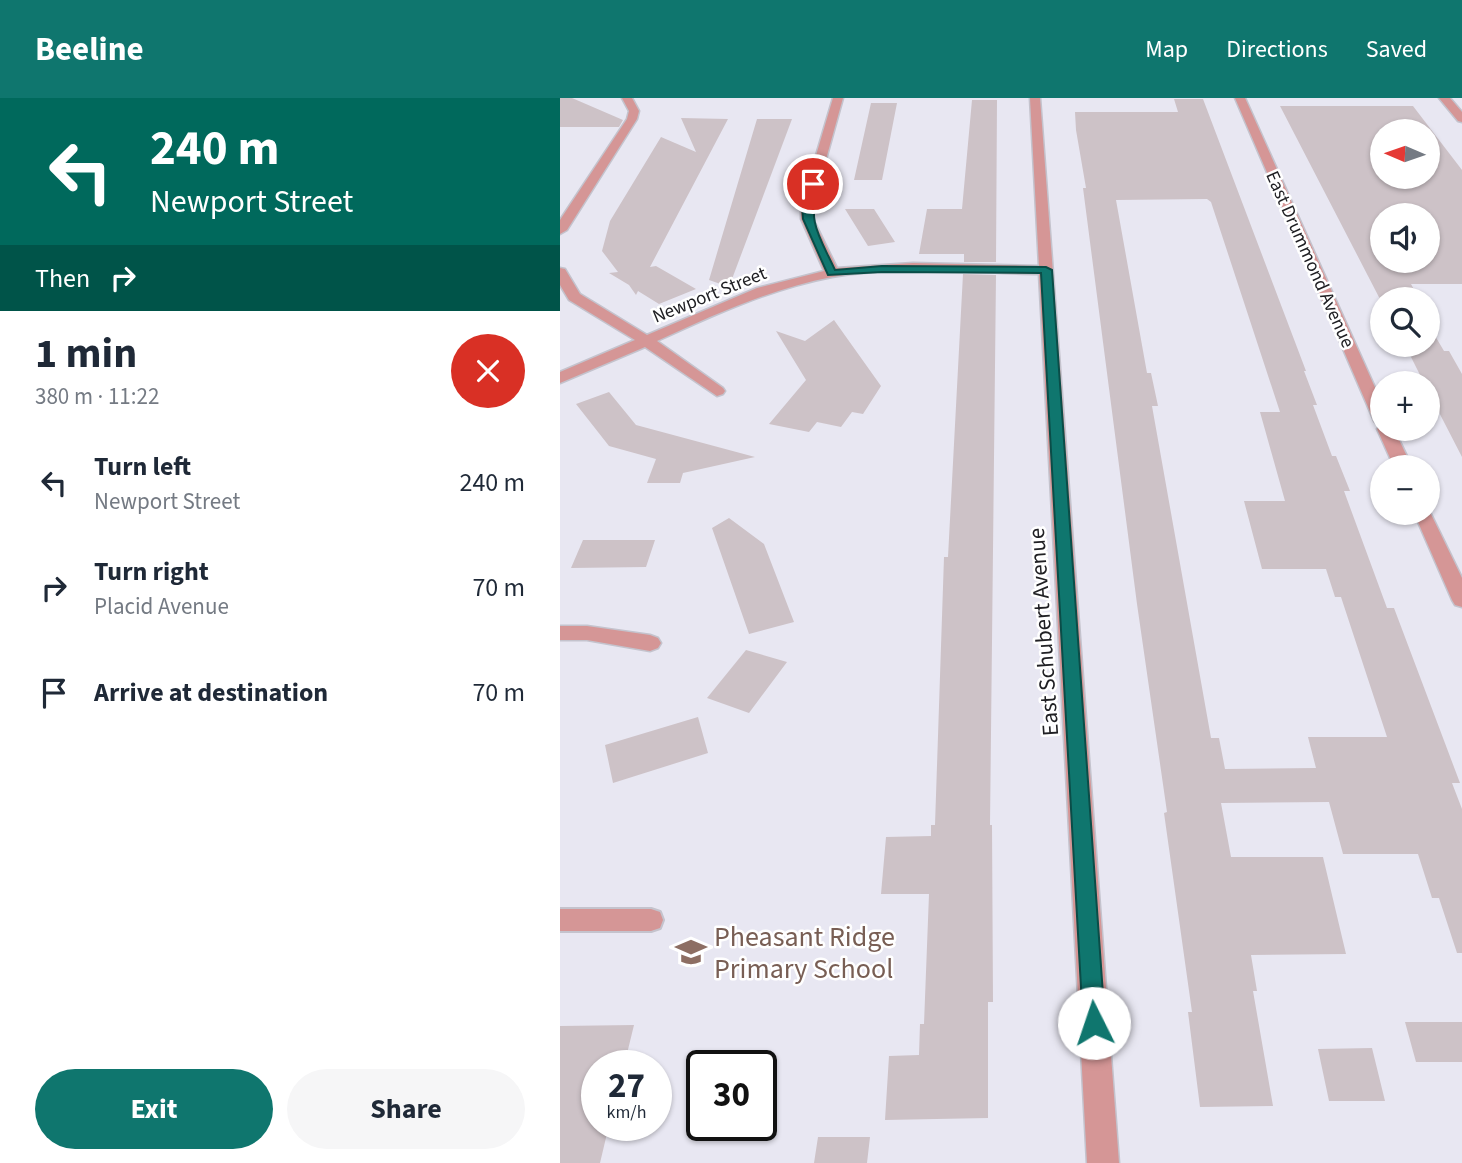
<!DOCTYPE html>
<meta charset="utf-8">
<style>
:root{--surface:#fff;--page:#f6f6f7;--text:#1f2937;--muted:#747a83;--accent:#0f766e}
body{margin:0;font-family:"Source Sans 3",sans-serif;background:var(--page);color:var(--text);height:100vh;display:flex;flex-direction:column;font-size:26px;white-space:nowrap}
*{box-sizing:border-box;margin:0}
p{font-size:23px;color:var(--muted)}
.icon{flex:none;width:38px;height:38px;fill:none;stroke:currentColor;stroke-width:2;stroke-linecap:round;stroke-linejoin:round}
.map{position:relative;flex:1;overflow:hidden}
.details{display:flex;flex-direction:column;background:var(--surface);width:560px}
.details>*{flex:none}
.top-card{background:#00695c;color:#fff;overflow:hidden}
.needle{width:46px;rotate:272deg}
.fabs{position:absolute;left:810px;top:21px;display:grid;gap:14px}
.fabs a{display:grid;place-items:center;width:70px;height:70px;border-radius:50%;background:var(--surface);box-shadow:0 2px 5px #0004;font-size:35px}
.speed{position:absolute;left:21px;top:952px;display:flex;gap:14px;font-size:35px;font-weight:700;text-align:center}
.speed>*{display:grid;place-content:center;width:91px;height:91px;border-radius:50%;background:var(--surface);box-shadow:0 2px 5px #0004;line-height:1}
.speed small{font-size:18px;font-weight:400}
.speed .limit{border:4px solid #111;border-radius:10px;background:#fff;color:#111}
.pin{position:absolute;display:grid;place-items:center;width:60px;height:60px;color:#fff;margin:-30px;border:4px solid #fff;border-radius:50%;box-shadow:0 2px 7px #0007}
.me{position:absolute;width:77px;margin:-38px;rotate:356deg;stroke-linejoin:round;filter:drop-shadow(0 0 5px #0008)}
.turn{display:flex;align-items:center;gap:24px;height:147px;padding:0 35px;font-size:32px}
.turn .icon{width:91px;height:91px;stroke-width:2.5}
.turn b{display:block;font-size:49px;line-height:60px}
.then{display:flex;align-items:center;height:66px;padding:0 35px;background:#0003;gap:14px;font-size:26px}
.round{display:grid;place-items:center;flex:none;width:74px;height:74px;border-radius:37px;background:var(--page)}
.summary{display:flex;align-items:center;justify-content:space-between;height:119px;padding:0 35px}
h1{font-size:42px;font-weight:700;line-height:52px}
.primary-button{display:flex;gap:14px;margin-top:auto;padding:14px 35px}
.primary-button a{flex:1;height:80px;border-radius:42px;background:var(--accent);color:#fff;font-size:28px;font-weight:700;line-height:80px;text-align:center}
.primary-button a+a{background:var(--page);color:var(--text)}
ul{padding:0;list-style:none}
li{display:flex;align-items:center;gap:21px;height:105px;padding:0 35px}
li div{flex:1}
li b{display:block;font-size:26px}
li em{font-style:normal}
header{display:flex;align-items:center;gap:42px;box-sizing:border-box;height:98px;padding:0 35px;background:var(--accent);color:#fff}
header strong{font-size:33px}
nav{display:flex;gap:38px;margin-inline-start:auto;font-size:24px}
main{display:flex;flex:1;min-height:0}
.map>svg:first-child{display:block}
</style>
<header>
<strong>Beeline</strong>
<nav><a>Map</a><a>Directions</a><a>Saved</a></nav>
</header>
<main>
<section class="details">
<div class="top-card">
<div class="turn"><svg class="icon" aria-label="left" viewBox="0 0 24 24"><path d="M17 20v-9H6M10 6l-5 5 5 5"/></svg><div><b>240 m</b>Newport Street</div></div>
<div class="then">Then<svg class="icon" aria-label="right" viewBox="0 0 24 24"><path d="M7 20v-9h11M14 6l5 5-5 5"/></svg></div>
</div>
<div class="summary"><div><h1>1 min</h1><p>380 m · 11:22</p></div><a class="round" style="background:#d93025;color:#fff"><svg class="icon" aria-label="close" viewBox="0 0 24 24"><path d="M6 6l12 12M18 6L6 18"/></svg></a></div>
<ul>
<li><svg class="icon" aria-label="left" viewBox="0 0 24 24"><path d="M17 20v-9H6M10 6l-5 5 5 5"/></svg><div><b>Turn left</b><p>Newport Street</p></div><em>240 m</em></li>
<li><svg class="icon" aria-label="right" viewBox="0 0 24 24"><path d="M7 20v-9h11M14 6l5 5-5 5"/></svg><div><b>Turn right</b><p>Placid Avenue</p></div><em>70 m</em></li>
<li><svg class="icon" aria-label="arrive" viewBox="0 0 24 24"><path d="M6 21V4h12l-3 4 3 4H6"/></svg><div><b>Arrive at destination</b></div><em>70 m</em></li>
</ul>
<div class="primary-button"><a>Exit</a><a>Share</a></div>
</section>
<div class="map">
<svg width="902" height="1065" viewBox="0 0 902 1065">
<rect width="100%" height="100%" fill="#e8e7f2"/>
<!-- building -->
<path fill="#cdc2c7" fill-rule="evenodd" d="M0 0H12L63 22 59 29H0Z
M614 1H643L746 273H744L757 307H753L772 358H776L790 393H784L827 510H834L900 685H892L902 711V855H897L879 800H872L858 756H783L769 704 661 705 671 759H763L786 856 691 857 697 893H693L713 1008 640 1009 628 914H632L604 715 607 714 577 506 523 90H526L516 32 515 14H618ZM647 101 651 104 720 314H700L725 403H684L702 471H766L775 499H781L827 639H748L756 670 665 671 659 640H651L592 308H598L591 275H587L556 102Z
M412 2H437L436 164H404V156H359L367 111H402Z
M311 5H337L322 82H294Z
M720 8H853L902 72V186H851L859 201H822V205ZM822 33H868V79H822ZM822 117H868V163H822Z
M121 20 168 21 90 169 96 168 136 191 99 206 78 193 76 197 69 187 49 175 58 174 42 153 50 123 101 39 136 54Z
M197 21H232L169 189 149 182Z
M285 111H314L335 144 308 148Z
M403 176 436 177 430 727H432L433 904H428V1020L325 1022 329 958 359 957 360 926H364L369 796H321L326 739 371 738V727H375L384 459H388Z
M274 222 321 288 303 316 292 314 281 329 257 324 249 334 209 326 246 282 216 233 245 243Z
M868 226 884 253H889L902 276V359L868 293V285H864L845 247H868Z
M49 294 76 327 195 359 123 375 120 385H87L96 361 49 348 16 306Z
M169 420 204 446 234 524 189 536 152 430Z
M23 442H95L86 469 11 470Z
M186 552 227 564 189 615 147 600Z
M138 619 148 655 53 685 45 647Z
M845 924H902V964H856Z
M74 927 64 968H37V1027H49L40 1065H0V928Z
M812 950 825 1003H769L758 951Z
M258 1039H310L307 1065H254Z"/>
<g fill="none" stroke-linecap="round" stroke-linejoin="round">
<defs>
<path id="lane" d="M0 811H91L100 814 103 822 100 830 91 833H0Z"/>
<path id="street" d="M62 0H72L79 13 77 21 7 132 0 136V122L67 21 69 13Z
M273 0H283L253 108V121L277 170 353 165 479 168 470 0H480L559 1065H527L479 176C411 175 340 167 272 179 210 191 153 217 97 243L163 290 165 293 163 296 157 298 85 249 0 285V274L75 242 9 202 0 187V170L5 171 20 196 87 237 197 190 264 173 241 121V108Z
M675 0H685L822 305V331H834L852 369H834L817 331 820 328 814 323Z
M879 0H890L902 14V24L898 23Z
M868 410 902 480V509L895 507 892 502 854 415H868Z
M0 528H27L90 537 98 540 101 545 98 550 90 553 27 542H0Z"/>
</defs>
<!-- lane casing -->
<use href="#lane" stroke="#c4c3cd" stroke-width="4"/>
<!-- street casing -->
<use href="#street" stroke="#c4c3cd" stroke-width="3"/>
<!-- lane -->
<use href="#lane" fill="#d59696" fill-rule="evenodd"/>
<!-- street -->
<use href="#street" fill="#d59696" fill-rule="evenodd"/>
</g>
<!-- route -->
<path fill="#0f766e" stroke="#0a4d48" stroke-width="2" d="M253 83 258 86C247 125 259 137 275 172L322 168 486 169 492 172 545 925 541 933 534 936 526 933 523 925 481 175 322 174 268 177 243 121 242 108 249 86Z"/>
<!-- icons -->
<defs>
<symbol id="school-bare" viewBox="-9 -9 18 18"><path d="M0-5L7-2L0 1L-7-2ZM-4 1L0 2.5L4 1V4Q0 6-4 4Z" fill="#8d6e63" stroke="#fff" stroke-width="2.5" paint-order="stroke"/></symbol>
</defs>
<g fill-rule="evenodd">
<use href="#school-bare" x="109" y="832" width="44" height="44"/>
</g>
<g text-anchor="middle" stroke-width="5" stroke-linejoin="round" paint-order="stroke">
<!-- far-street labels -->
<g font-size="19" fill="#202024" stroke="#fff">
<text transform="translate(751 161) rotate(66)" y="7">East Drummond Avenue</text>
<text transform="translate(149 196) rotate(-22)" y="7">Newport Street</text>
</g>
<!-- street labels -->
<g font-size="23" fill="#202024" stroke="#fff">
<text transform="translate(483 534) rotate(-94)" y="8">East Schubert Avenue</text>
</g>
<!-- near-education labels -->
<g font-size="28" fill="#785e54" stroke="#fff" text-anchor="start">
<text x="154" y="848">Pheasant Ridge<tspan x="154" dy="32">Primary School</tspan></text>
</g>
</g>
</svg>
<div class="fabs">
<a><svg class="needle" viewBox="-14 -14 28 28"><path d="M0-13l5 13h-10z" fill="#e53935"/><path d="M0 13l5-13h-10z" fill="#747a83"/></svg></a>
<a><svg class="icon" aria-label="sound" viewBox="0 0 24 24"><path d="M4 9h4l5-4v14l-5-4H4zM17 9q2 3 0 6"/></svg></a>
<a><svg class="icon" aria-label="search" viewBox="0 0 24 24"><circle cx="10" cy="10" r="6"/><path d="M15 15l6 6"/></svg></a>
<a>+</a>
<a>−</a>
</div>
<div class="speed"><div>27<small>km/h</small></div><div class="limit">30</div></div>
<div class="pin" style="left:253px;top:86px;background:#d93025"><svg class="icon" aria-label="arrive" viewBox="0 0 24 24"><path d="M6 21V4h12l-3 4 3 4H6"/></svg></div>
<svg class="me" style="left:534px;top:925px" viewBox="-20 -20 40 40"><circle r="19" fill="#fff"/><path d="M0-13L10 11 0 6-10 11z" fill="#0f766e"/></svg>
</div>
</main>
